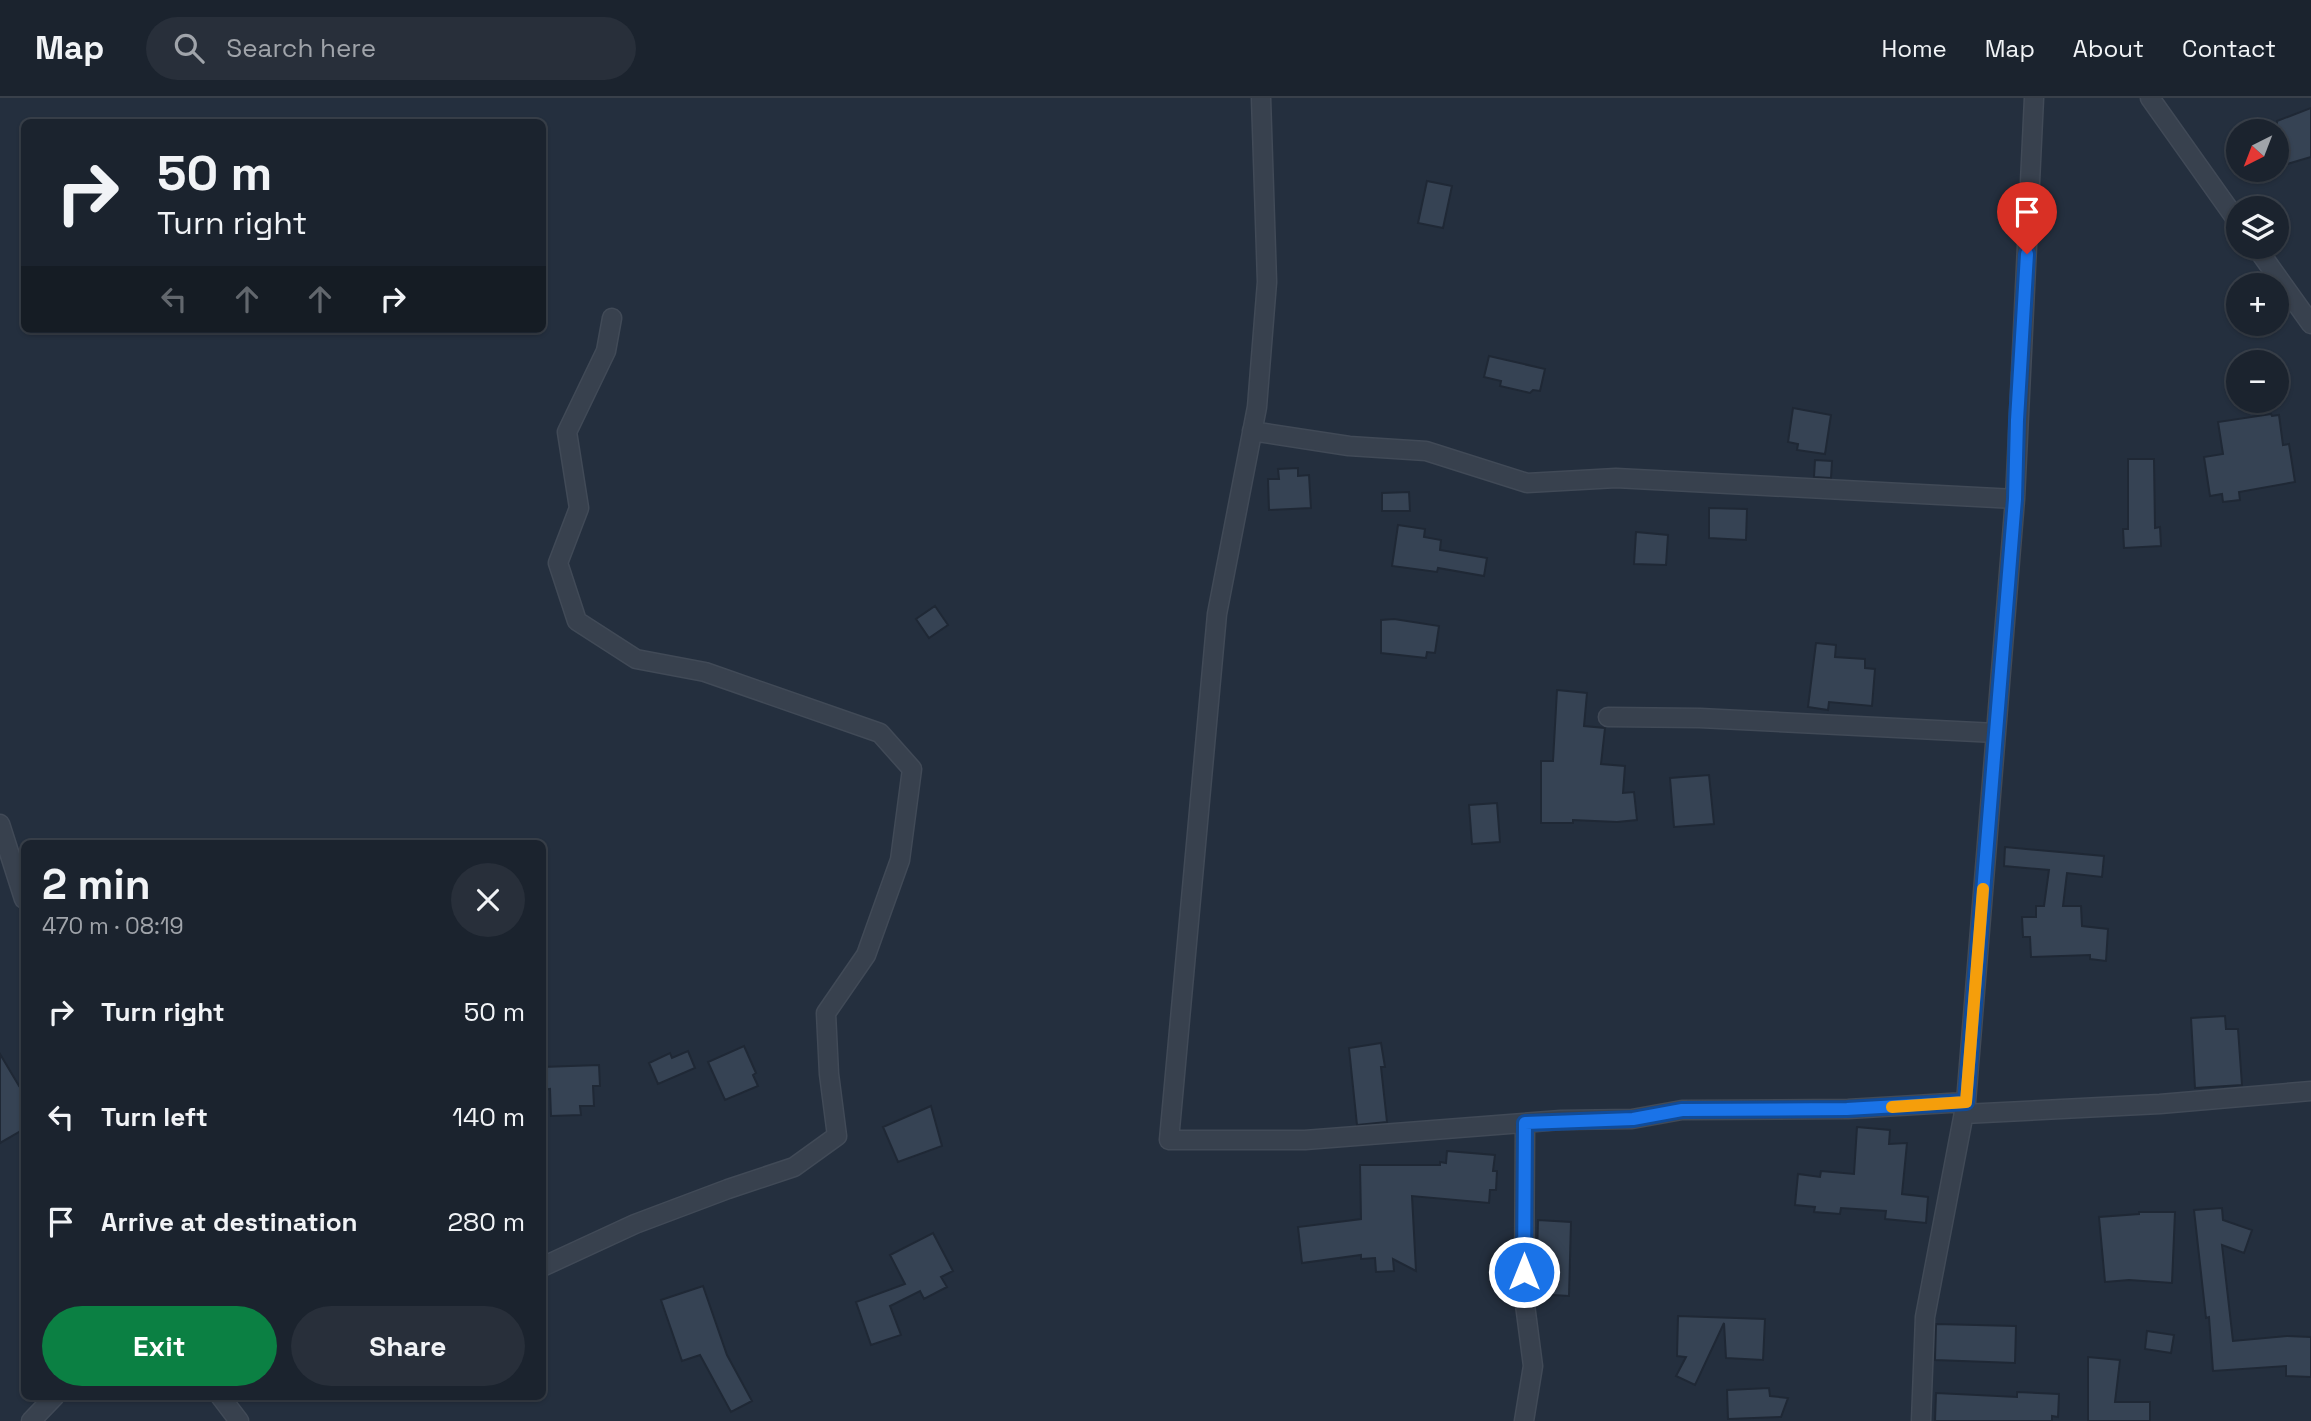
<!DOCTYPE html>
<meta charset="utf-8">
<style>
:root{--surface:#1b232e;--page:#282f3a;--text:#f1f3f6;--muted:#a0a4aa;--line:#39404a;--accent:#0b8043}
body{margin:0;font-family:"Space Grotesk",sans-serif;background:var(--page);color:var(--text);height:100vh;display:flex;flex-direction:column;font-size:26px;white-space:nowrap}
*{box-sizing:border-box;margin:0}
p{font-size:23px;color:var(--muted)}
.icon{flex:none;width:38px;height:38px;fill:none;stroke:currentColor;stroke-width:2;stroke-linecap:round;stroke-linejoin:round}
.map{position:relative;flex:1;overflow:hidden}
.side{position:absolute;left:21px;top:742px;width:525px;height:560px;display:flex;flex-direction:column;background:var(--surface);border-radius:10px;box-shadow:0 2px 5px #0004,0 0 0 2px var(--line)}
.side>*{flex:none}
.hud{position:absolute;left:21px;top:21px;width:525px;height:214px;border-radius:10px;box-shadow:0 2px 5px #0004,0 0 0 2px var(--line);background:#1b232e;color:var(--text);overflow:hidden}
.needle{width:46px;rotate:222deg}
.tools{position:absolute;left:2226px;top:21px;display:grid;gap:14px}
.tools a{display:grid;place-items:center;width:63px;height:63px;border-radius:50%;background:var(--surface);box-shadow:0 2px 5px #0004,0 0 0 2px var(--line);font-size:35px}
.pin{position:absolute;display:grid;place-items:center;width:60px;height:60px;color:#fff;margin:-72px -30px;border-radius:50% 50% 50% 0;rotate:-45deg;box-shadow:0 0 7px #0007}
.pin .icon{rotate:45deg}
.me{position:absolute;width:77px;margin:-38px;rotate:0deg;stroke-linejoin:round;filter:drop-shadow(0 0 5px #0008)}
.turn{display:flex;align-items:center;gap:24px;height:147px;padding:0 21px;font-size:32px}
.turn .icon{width:91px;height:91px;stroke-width:2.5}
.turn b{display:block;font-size:49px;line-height:60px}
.lanes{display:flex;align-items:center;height:66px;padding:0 21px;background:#0003;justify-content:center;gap:35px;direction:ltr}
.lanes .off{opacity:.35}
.round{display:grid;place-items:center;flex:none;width:74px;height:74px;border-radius:37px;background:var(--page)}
.summary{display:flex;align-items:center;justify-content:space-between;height:119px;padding:0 21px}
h1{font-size:42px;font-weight:800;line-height:52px}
.button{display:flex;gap:14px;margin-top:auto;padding:14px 21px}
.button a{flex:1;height:80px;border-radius:42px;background:var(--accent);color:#fff;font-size:28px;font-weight:800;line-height:80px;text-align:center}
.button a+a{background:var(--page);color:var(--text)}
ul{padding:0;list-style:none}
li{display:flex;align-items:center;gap:21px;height:105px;padding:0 21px}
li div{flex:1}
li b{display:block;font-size:26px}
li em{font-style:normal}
header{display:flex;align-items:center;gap:42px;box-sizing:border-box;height:98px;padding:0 35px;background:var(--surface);border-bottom:2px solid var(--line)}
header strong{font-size:33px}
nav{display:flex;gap:38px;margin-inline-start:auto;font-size:24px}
.search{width:490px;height:63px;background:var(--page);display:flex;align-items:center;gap:18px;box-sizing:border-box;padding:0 24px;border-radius:38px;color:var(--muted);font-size:26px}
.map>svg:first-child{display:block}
</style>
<header>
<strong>Map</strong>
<div class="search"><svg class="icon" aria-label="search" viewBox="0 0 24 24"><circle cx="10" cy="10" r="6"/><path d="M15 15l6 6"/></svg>Search here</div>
<nav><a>Home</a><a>Map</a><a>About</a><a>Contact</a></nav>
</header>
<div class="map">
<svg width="2311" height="1323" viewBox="0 0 2311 1323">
<rect width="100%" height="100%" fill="#242f3e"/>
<!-- building -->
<path fill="#364354" stroke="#1f2835" stroke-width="2" d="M2311 10V59L2277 69V23Z
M1427 83 1452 88 1443 130 1418 125Z
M1489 258 1545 271 1540 293 1533 292 1530 295 1500 288 1501 283 1484 279Z
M1793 310 1831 317 1825 356 1797 352 1798 346 1788 344Z
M2271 316 2272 318 2279 317 2283 347 2289 346 2295 384 2239 394 2240 402 2223 404 2222 396 2210 398 2204 359 2223 356 2218 324Z
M2128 361H2154L2155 430 2160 429 2161 448 2124 450 2123 431H2128Z
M1815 362 1832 363 1831 380 1814 379Z
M1298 370V378L1309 377 1311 410 1269 412 1268 381H1279L1278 371Z
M1409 394 1410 413H1382V395Z
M1709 410 1747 411 1746 442 1709 440Z
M1398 427 1425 431 1424 439 1441 442 1440 452 1487 460 1484 478 1438 470 1437 474 1392 468Z
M1636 434 1668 437 1666 467 1634 466Z
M935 508 948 527 929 540 916 521Z
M1394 521 1439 528 1435 555 1427 554 1426 560 1381 555V522Z
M1816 545 1836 547 1835 559 1865 561V570L1875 571 1872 608 1829 604 1828 612 1808 609Z
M1557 592 1587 595 1584 628 1605 630 1601 666 1625 668 1623 695 1634 694 1637 722 1617 724 1573 722V725H1541V663H1553Z
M1709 677 1714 726 1674 729 1670 680Z
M1497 705 1500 744 1472 746 1469 707Z
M2005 749 2104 758 2102 779 2067 775 2063 808H2081L2082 828 2108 831 2106 863 2090 861V857L2031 859 2030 839H2023L2022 819H2036V808H2044L2049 772 2004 768Z
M2225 918 2226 931H2238L2242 987 2195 990 2191 920Z
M1381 945 1385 969H1381L1387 1024 1357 1027 1349 950Z
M744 948 756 975 753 977 758 988 725 1002 708 964Z
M688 953 695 970 658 986 649 965 670 955 672 960Z
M0 956 19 988 24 985V1031L0 1045Z
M599 967 600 988H593L594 1008H580L581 1017 551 1018 550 991 542 992V969Z
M931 1008 942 1048 898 1064 883 1029Z
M1857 1029 1890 1032 1889 1046 1907 1045 1902 1096 1928 1099 1926 1125 1885 1121 1886 1113 1841 1110 1840 1116 1814 1114 1815 1109 1795 1107 1798 1076 1820 1079 1821 1073 1854 1076Z
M1447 1053 1495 1057 1493 1073H1497L1496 1092H1490L1489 1105 1412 1098 1416 1173 1393 1161 1394 1173 1376 1174 1375 1160 1361 1161V1157L1302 1165 1298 1129 1361 1121 1360 1067H1440V1064L1446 1065Z
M2222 1110 2223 1122 2252 1132 2244 1155 2222 1147 2233 1243 2287 1238 2311 1239V1279L2286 1278V1268L2213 1273 2209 1219 2206 1220 2194 1112Z
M2139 1114H2175L2172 1185 2129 1182 2105 1184 2099 1119 2139 1116Z
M1538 1122 1571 1124 1569 1198 1536 1196Z
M933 1135 953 1173 941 1179 947 1189 924 1201 920 1193 890 1208 901 1237 871 1247 856 1204 905 1186 890 1157Z
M703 1188 727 1257 752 1303 731 1314 700 1257 682 1263 661 1202Z
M1678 1218 1765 1221 1763 1262 1726 1260 1724 1225 1695 1287 1676 1278 1686 1259 1677 1258Z
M1936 1226 2016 1228 2015 1265 1935 1262Z
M2147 1233 2174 1237 2171 1255 2145 1251Z
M2088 1259 2120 1262 2115 1304H2150V1323H2088Z
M1769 1290 1770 1298 1788 1300 1781 1319 1728 1321 1727 1292Z
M2017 1294 2059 1296 2058 1319 2052 1318V1323H1935L1936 1295 2017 1299Z"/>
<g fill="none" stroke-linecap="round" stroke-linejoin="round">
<defs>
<path id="street" d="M1261 0 1267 184 1257 309 1217 516 1169 1042H1305L1561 1022 1632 1021 1682 1012 1848 1011 1966 1004
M2150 0 2238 124
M2256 149 2311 226
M1252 333 1349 348 1426 353 1527 385 1616 380 2015 401
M1608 619 1700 620 1996 635
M0 726 24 801
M1964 1016 2160 1006 2311 993
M542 1169 635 1126 728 1091 794 1069 837 1038 829 976 826 915 866 857 900 762 912 671 880 635 705 574 636 561 577 523 558 465 579 410 567 334 606 253 612 220
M220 1298 239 1323
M31 1323 55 1298
M1524 1323 1533 1268 1524 1199 1525 1025
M1921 1323 1925 1219 1966 1004 2015 401 2034 0"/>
</defs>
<!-- street casing -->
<use href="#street" stroke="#414a57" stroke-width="21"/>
<!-- street -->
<use href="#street" stroke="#38414e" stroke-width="18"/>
</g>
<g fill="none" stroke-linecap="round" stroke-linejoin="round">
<defs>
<path id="route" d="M1524 1174 1525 1025 1633 1021 1682 1012 1847 1011 1966 1004 2015 401 2017 322 2027 156"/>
</defs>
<!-- route casing -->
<use href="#route" stroke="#114b97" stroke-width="18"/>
<!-- route -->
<use href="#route" stroke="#1a73e8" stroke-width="12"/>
<!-- slow -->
<path stroke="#f59e0b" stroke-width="12" d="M1892 1009 1966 1004 1983 791"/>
</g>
</svg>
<div class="tools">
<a><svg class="needle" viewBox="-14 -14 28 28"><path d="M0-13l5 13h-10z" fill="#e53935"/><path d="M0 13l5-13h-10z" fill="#a0a4aa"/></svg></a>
<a><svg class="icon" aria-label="layers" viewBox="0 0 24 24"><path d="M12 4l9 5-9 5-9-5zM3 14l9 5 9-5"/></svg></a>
<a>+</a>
<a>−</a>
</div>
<div class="pin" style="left:2027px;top:156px;background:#d93025"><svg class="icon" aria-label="arrive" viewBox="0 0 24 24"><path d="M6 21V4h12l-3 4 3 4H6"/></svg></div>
<svg class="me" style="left:1524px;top:1174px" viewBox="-20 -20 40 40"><circle r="17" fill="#1a73e8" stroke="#fff" stroke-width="3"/><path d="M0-11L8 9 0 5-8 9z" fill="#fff"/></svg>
<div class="hud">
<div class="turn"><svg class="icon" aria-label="right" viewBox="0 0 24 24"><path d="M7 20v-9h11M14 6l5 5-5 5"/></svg><div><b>50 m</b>Turn right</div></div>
<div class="lanes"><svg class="icon off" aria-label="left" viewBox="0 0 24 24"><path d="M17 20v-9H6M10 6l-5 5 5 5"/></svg><svg class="icon off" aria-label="ahead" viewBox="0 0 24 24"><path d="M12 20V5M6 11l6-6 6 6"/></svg><svg class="icon off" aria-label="ahead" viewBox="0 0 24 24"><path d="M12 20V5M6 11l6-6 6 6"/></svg><svg class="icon" aria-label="right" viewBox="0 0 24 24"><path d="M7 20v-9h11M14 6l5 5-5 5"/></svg></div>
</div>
<section class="side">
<div class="summary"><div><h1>2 min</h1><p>470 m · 08:19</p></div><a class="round"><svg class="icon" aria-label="close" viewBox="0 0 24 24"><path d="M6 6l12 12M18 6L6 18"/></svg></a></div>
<ul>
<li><svg class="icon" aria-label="right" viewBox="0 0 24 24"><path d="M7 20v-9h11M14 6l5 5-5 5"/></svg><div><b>Turn right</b></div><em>50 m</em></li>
<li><svg class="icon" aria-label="left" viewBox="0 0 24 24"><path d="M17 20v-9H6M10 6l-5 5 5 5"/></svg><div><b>Turn left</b></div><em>140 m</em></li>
<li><svg class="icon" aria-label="arrive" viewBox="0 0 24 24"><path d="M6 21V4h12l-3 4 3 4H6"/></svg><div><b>Arrive at destination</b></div><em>280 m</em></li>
</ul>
<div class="button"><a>Exit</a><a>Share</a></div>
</section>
</div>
